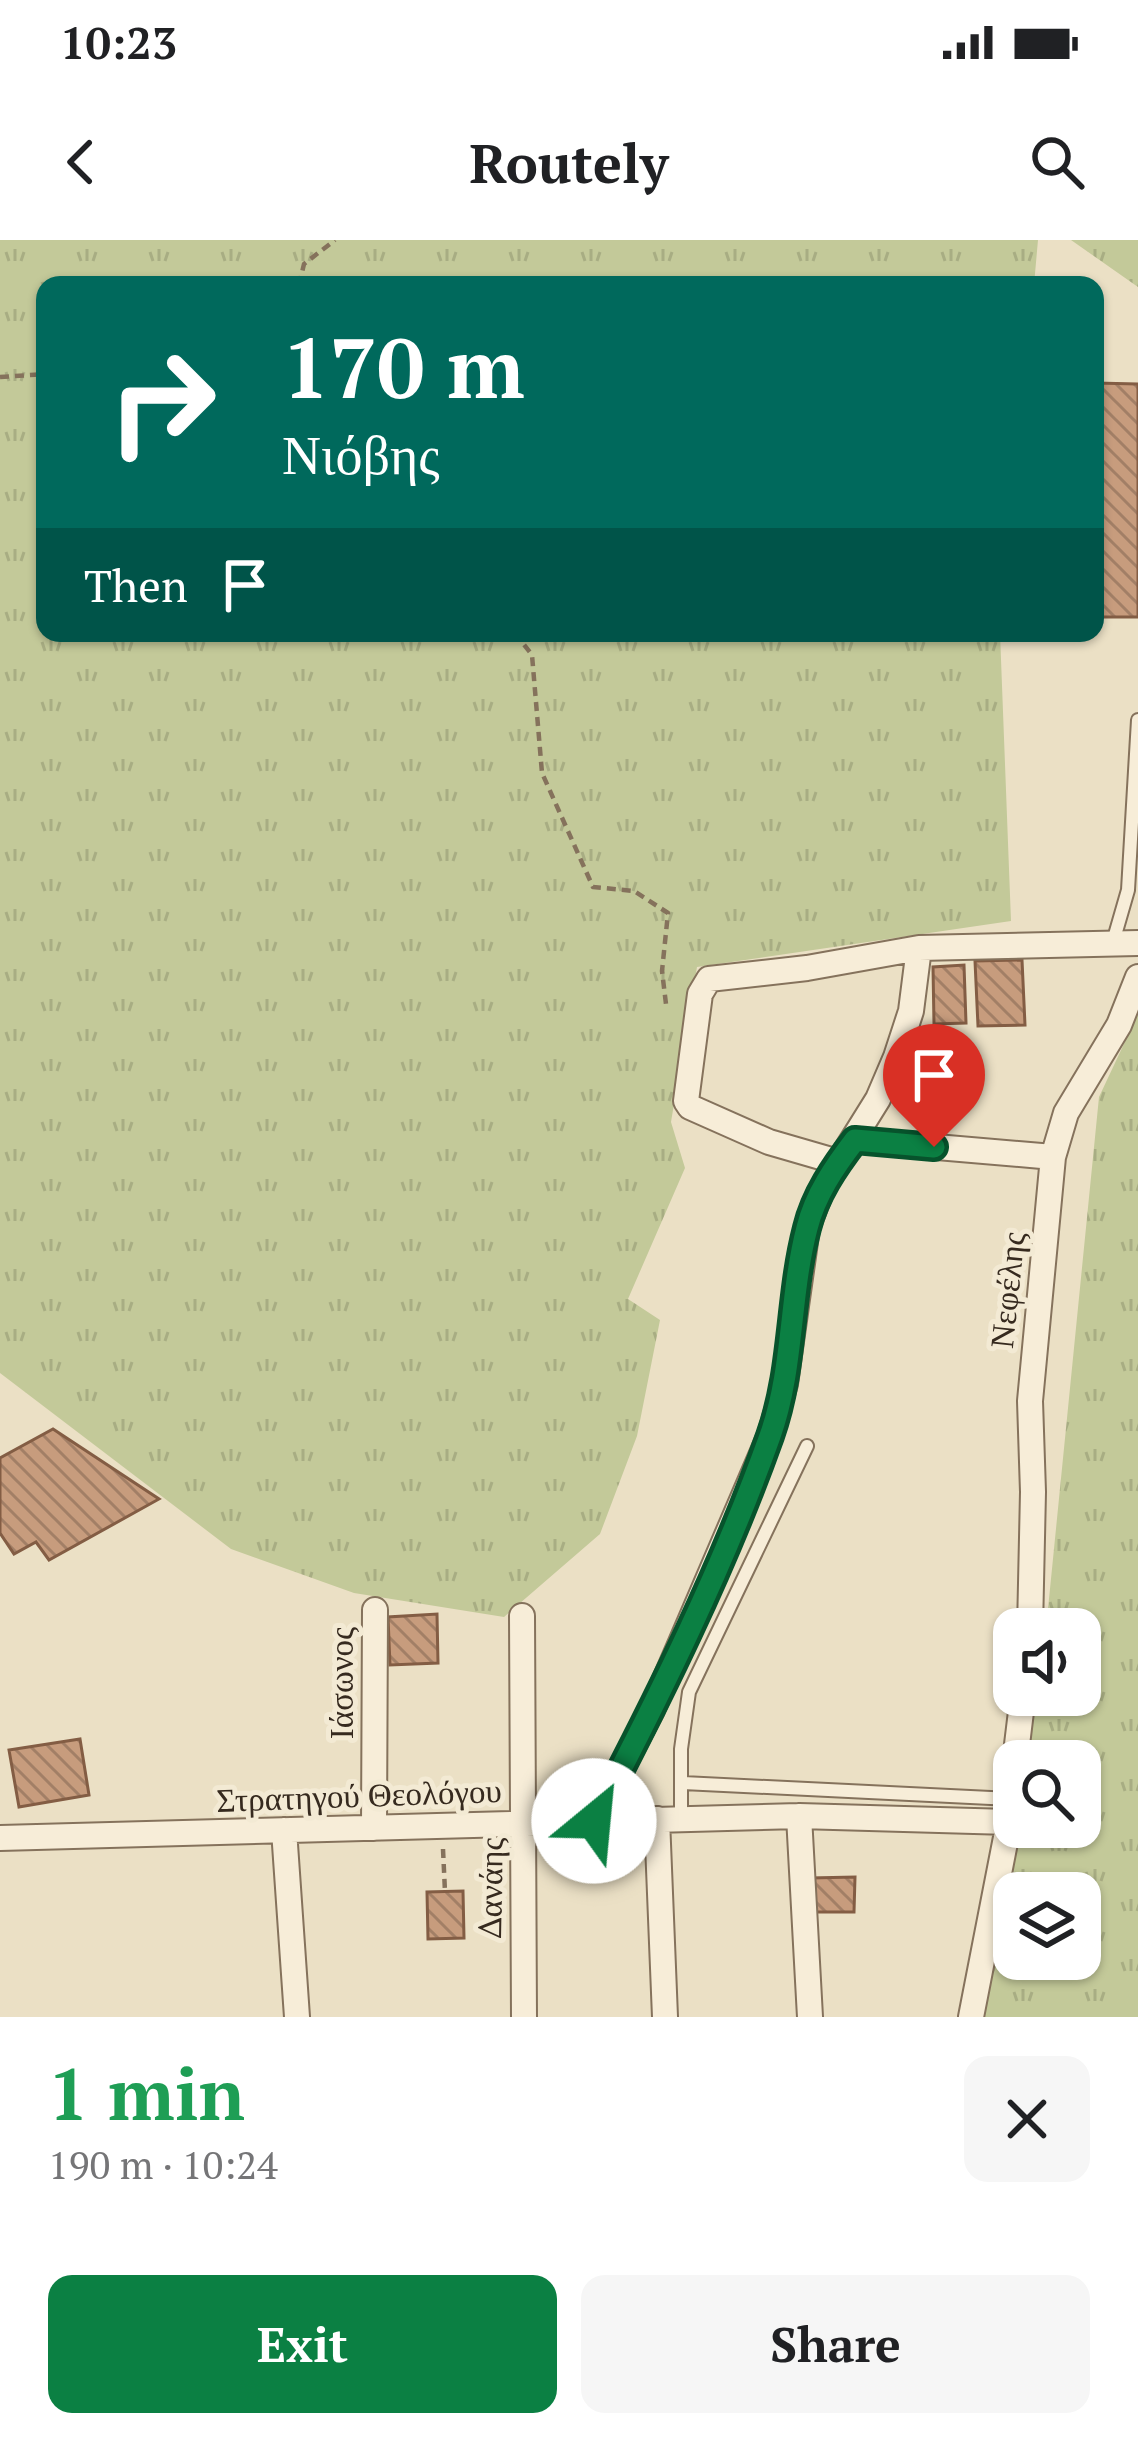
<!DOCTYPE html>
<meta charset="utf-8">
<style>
:root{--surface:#fff;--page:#f6f6f6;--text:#202124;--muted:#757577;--accent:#0b8043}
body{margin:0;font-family:"PT Serif",serif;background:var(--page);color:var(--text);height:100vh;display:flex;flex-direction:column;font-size:45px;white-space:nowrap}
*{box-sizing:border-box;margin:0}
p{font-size:39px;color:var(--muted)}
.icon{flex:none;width:66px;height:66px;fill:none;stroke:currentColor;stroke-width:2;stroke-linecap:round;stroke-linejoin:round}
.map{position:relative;height:1777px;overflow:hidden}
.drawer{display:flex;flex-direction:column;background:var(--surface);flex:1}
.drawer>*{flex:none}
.hud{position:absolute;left:36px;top:36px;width:1068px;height:366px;border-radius:24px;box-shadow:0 3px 9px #0004;background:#00695c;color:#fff;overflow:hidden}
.fabs{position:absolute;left:993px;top:1368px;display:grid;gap:24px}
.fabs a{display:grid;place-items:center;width:108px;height:108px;border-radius:24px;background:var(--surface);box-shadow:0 3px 9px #0004;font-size:60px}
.pin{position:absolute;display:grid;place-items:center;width:102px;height:102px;color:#fff;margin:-123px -51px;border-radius:50% 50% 50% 0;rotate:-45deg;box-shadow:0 0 12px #0007}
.pin .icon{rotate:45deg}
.me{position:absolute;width:132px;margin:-66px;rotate:28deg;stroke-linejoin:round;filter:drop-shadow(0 0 9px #0008)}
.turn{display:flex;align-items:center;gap:42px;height:252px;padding:0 48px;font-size:54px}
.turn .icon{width:156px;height:156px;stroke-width:2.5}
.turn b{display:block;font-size:84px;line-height:102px}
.then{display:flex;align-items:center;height:114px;padding:0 48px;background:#0003;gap:24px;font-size:45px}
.round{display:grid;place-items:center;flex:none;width:126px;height:126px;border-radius:24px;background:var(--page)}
.overview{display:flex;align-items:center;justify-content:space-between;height:204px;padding:0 48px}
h1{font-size:72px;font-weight:700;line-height:90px;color:#1e9e55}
.primary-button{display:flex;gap:24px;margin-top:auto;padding:24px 48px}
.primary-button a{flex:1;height:138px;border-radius:24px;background:var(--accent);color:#fff;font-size:48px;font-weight:700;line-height:138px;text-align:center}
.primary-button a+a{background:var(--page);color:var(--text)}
.status{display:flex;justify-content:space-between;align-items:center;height:84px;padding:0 60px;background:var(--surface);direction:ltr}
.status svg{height:33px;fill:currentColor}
header{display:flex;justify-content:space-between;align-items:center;height:156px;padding:0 48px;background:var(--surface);font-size:54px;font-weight:700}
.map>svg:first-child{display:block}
</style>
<div class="status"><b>10:23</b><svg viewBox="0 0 49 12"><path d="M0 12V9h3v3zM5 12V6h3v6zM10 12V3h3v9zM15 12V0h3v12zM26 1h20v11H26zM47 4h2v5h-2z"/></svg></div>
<header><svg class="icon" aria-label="back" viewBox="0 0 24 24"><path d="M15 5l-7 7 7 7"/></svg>Routely<svg class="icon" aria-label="search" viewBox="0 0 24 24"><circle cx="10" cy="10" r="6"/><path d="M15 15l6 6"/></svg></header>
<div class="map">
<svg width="1138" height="1777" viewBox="0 0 1138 1777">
<defs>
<pattern id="grass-tufts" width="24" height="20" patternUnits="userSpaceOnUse" patternTransform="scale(3)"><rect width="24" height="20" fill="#c3c999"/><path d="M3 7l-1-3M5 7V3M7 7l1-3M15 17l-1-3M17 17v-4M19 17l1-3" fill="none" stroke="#a8ad83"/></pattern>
<pattern id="building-back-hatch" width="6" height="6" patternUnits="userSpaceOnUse" patternTransform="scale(3)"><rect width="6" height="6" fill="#c79c7d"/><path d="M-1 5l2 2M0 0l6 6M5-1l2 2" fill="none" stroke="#a27f66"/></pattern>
</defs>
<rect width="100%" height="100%" fill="#ebe0c5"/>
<!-- grass -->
<path fill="url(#grass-tufts)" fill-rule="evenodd" d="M0 0H1038L1034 45H45V393H1000L1011 681 697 727 671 882 685 928 628 1059 660 1080 637 1196 600 1294 504 1377 354 1353 231 1309 0 1133Z
M1071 0H1138V47Z
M1138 774V1777H982L1014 1587H1080V1521H1025L1036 1455H1080V1389H1046L1099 857ZM1014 1653H1080V1719H1014Z"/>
<!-- building -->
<path fill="url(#building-back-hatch)" stroke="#835d44" stroke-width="3" d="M1095 143 1138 144V377H1095Z
M1022 720 1025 785 978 786 975 721Z
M964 725 966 783 934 784 933 727Z
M53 1189 159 1259 49 1320 36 1302 14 1314 0 1293V1218Z
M437 1374 438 1423 390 1425 388 1377Z
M80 1499 89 1555 19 1567 9 1510Z
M855 1637 854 1672H810V1638Z
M463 1651 464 1698 428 1699 427 1652Z"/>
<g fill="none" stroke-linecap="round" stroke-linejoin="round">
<defs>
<path id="lane" d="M1113 702 1128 650 1138 480
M683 1543 1011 1559
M681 1579V1509L689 1452 807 1206"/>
<path id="street" d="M855 900 1053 917
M838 922 769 902 690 867 686 861 700 754 709 739 807 728 919 708 1138 703
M522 1376 524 1777
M1030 1389 1033 1252 1030 1161 1053 917 1066 873 1119 785 1138 737
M1015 1521 1023 1455
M799 1576 810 1777
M657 1579 665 1777
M594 1581 652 1470 770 1195 785 1144 807 988 822 949 878 859 896 817 911 771 919 708
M374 1588 375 1370
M284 1590 297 1777
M0 1598 799 1576 1009 1582
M971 1777 1009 1582 1014 1533"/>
</defs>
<!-- lane casing -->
<use href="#lane" stroke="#85725c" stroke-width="16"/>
<!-- street casing -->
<use href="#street" stroke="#85725c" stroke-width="28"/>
<!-- path -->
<path stroke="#85725c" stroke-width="4.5" stroke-dasharray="9 6" stroke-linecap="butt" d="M299 45 304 24 335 0
M0 137 45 134
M515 393 532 415 542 533 593 647 634 651 668 673 662 731 666 764 671 766
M443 1609 445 1652"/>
<!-- lane -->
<use href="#lane" stroke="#f7edd8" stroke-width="12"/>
<!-- street -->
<use href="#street" stroke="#f7edd8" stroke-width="24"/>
</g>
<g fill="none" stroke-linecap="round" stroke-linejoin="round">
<defs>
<path id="route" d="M594 1581C659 1457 723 1328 770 1196 794 1129 789 1057 807 988 815 955 835 926 855 900L934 907"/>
</defs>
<!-- route casing -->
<use href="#route" stroke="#07532c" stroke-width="30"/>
<!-- route -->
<use href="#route" stroke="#0b8043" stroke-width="21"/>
</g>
<g text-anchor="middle" stroke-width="10" stroke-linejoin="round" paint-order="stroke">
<!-- street labels -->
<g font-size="33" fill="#362a1f" stroke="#f3ead4">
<text transform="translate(1007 1050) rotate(-84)" y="12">Νεφέλης</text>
<text transform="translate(341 1443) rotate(-90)" y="12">Ιάσωνος</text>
<text transform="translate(359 1555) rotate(-2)" y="12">Στρατηγού Θεολόγου</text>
<text transform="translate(490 1648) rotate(-89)" y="12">Δανάης</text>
</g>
</g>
</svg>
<div class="fabs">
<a><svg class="icon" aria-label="sound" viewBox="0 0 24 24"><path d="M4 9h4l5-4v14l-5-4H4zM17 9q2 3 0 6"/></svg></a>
<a><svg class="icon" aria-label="search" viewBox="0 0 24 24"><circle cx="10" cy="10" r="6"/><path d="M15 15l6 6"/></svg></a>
<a><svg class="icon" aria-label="layers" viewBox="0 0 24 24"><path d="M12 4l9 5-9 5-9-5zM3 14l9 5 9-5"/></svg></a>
</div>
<div class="pin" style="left:934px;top:907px;background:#d93025"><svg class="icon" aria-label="arrive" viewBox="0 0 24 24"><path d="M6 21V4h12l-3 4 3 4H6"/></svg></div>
<svg class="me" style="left:594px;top:1581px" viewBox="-20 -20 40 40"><circle r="19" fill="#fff"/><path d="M0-13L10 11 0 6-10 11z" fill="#0b8043"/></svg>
<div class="hud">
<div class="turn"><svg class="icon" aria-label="right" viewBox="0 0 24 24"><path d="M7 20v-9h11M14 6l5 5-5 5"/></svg><div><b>170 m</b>Νιόβης</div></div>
<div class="then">Then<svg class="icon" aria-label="arrive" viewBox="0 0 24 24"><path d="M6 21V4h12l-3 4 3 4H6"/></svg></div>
</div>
</div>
<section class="drawer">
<div class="overview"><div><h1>1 min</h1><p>190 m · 10:24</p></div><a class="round"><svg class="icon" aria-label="close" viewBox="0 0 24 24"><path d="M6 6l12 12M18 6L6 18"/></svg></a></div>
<div class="primary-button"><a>Exit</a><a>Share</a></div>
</section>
